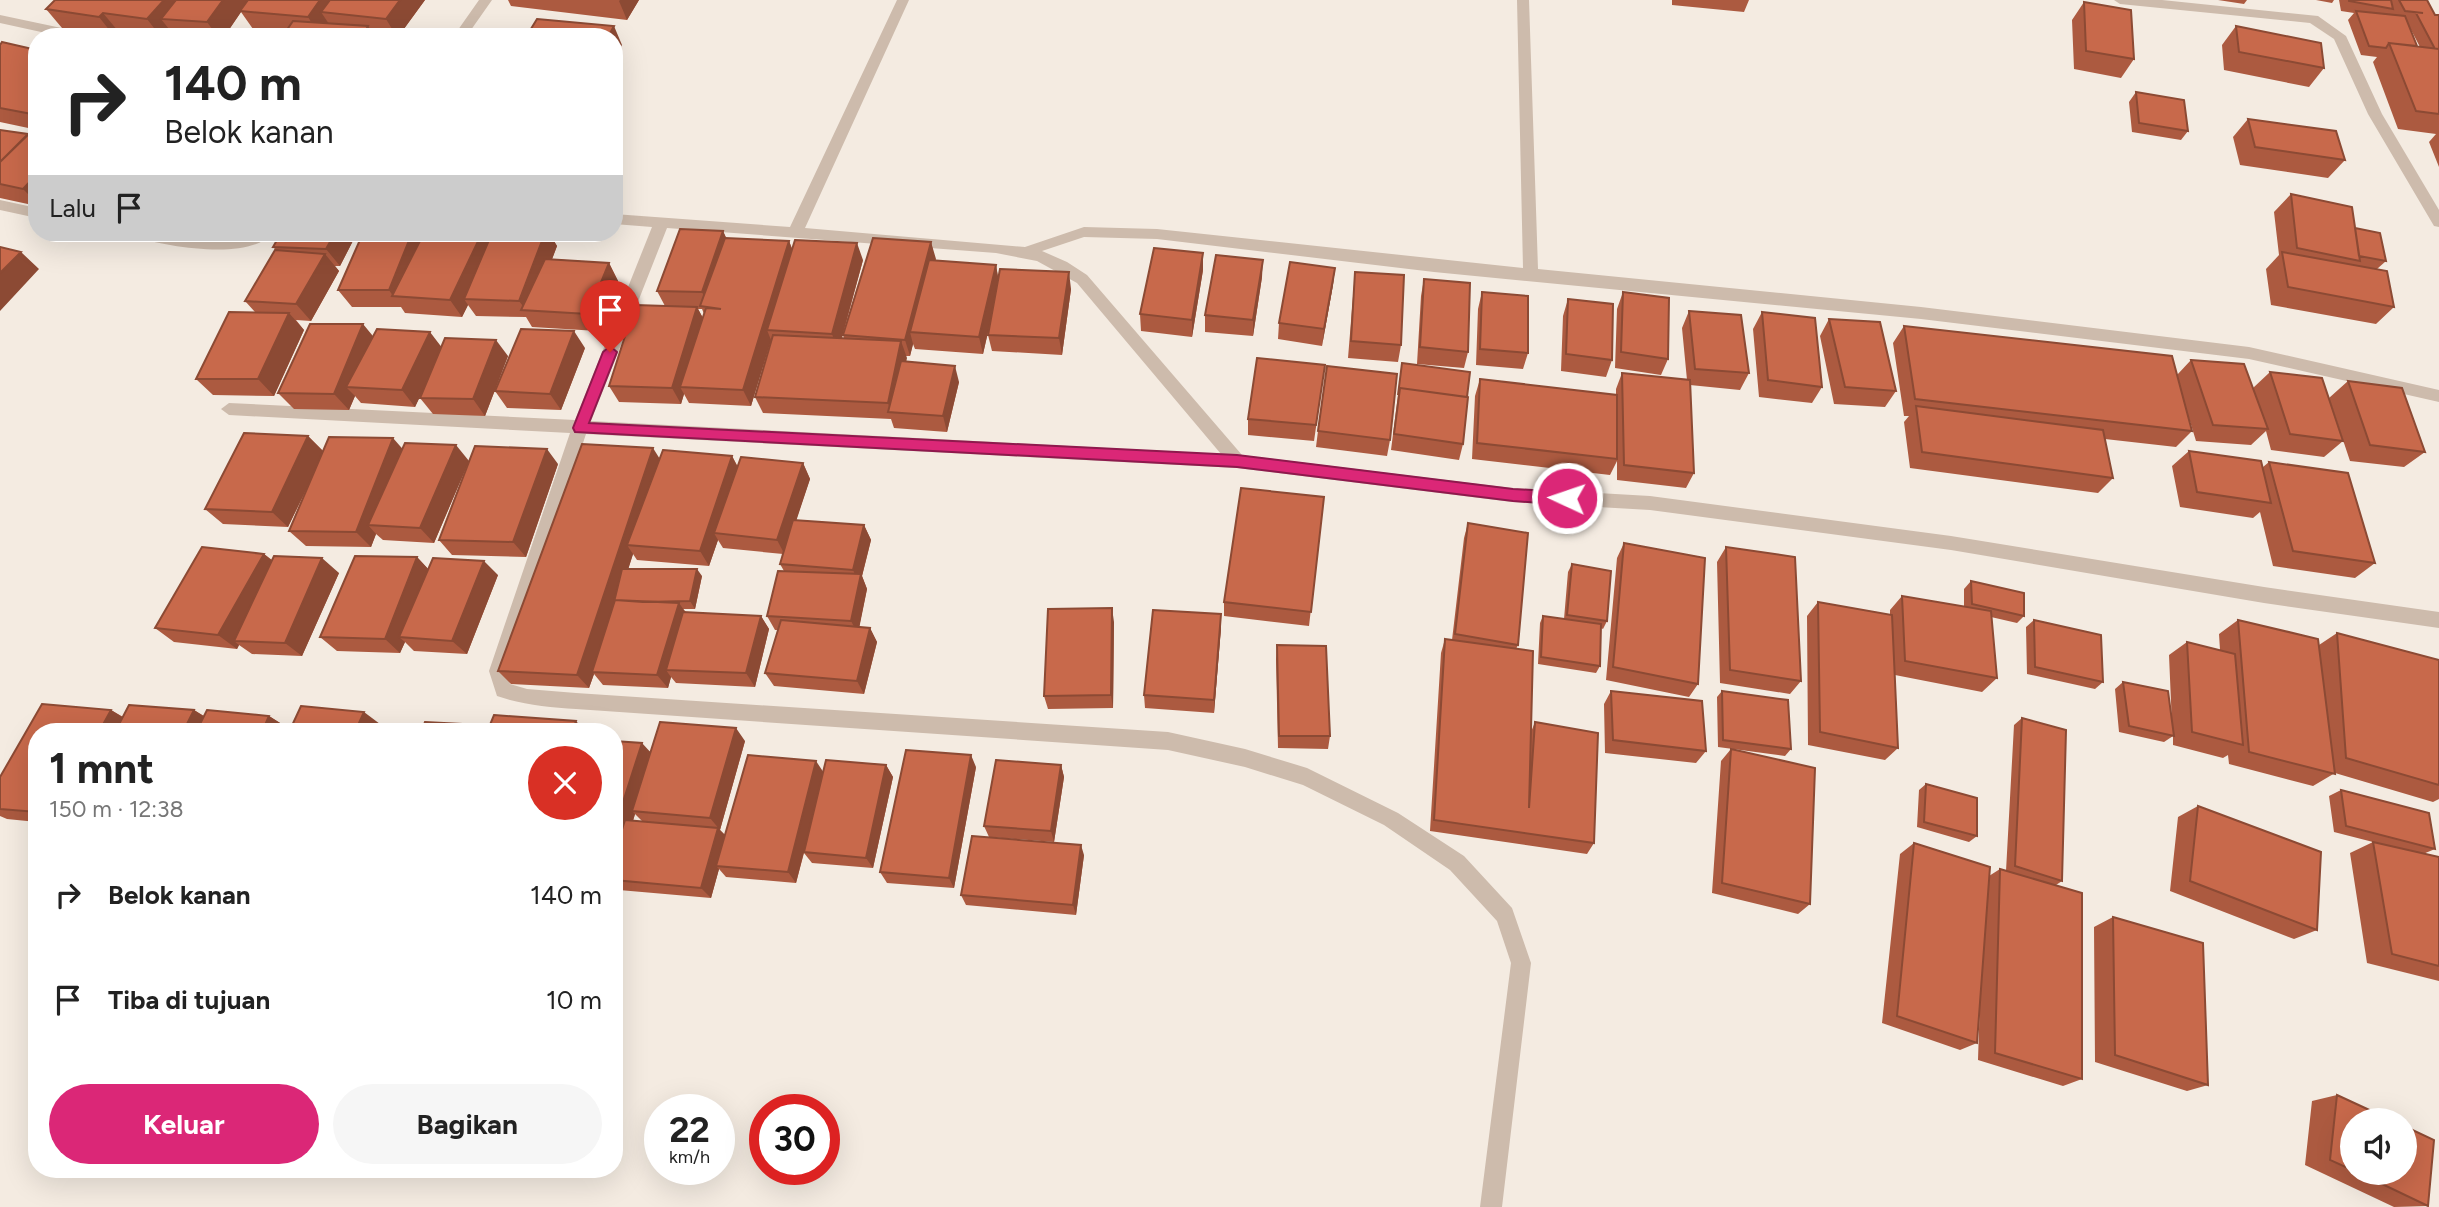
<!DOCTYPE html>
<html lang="id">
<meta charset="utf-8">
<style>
:root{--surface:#fff;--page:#f6f6f6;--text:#222;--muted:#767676;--accent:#db2777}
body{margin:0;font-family:Figtree,sans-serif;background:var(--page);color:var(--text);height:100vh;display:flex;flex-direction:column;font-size:26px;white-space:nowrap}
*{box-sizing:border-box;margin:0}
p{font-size:23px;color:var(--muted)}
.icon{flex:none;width:38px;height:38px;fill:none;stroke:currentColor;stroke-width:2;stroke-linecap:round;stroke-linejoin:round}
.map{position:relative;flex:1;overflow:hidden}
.side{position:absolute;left:28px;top:723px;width:595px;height:455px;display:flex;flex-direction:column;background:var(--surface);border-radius:28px;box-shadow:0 7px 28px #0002}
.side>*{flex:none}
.hud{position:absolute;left:28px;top:28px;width:595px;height:214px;border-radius:28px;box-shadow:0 7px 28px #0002;background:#fff;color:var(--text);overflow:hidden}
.fabs{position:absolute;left:2340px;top:1108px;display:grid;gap:14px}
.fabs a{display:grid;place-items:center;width:77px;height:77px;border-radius:50%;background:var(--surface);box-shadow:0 7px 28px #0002;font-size:35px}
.speed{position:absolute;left:644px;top:1094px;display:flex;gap:14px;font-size:35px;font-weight:700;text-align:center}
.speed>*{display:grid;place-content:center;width:91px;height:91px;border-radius:50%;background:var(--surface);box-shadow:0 7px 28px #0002;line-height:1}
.speed small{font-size:18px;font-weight:400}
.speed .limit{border:10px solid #d22;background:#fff;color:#111}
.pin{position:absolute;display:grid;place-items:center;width:60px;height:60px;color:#fff;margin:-72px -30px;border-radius:50% 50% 50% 0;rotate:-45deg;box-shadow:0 0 7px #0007}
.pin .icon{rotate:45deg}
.me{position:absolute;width:77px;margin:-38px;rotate:273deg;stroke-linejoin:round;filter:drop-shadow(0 0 5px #0008)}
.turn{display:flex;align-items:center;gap:24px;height:147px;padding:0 21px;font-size:32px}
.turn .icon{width:91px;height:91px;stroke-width:2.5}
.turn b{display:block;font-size:49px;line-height:60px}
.then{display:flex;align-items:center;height:66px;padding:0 21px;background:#0003;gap:14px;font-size:26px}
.round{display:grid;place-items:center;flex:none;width:74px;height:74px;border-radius:37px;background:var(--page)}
.overview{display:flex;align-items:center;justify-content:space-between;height:119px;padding:0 21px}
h1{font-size:42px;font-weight:700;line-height:52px}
.action{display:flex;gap:14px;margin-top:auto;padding:14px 21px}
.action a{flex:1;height:80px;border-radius:42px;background:var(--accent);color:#fff;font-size:28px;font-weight:700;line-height:80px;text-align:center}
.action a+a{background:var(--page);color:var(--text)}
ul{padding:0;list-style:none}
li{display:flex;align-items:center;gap:21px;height:105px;padding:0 21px}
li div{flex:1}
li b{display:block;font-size:26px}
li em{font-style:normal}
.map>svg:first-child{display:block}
</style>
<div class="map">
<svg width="2439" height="1207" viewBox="0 0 2439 1207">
<rect width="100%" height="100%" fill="#f4ebe1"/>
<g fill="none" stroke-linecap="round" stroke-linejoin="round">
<!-- minor -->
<path fill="#cdbbac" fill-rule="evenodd" d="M479 0H492L466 37H453Z
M897 0H909L805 228 1025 247 1084 227 1157 229 1523 268 1517 0H1529L1538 269 1921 307 2249 347 2439 390V402L2249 359 1921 319 1434 272 1157 239 1084 237 1042 251 1067 262 1087 275 1242 455 1512 488 1650 496 1951 536 2264 587 2439 612V628L2264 603 1951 550 1650 510 1512 502 1237 468 586 434 507 671 510 684 527 689 576 693 1168 732 1245 749 1307 768 1398 813 1464 856 1512 908 1531 963 1502 1207H1480L1511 963 1497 921 1450 870 1384 825 1303 785 1245 767 1168 750 576 709C549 707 523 705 497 696L489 671 570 433 229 415 221 409 229 403 575 420 652 227 614 224V214L790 227ZM667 228 996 253 1037 261 1077 283 1221 454 591 421Z
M2114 0H2162L2318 16 2346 36 2382 114 2439 210V227L2434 226 2368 114 2334 39 2310 23 2120 4Z
M0 15 85 33 91 37H64L0 23Z
M0 200 37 208V218L0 210Z
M133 233C162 233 189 240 217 239 236 239 253 232 272 233 250 262 165 246 135 237Z"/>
</g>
<!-- wall -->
<path fill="#ac5a40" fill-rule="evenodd" d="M425 0 398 37 285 32 253 29 241 12 224 37H175L169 29 162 37 118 31 114 36 62 28 46 9Z
M508 0H639L627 20 511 6Z
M1672 0H1749L1744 12 1672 5Z
M2218 0H2247L2244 4Z
M2316 0H2334L2332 3Z
M2339 0H2427L2435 15H2439V167L2429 142 2436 134 2398 129 2373 62 2377 57 2361 55 2348 20 2354 13 2341 11ZM2408 24 2420 47 2417 46Z
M2084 2 2134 59 2121 78 2074 69 2072 20Z
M2236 26 2324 68 2309 87 2224 70 2222 45Z
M0 45 37 50V206L0 198V130L28 134 33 129 0 122Z
M2136 92 2188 131 2181 140 2132 132 2129 102Z
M2248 119 2345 160 2328 178 2240 165 2233 137Z
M2291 194 2355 228 2386 261 2377 269 2394 307 2376 324 2271 305 2266 269 2279 255 2274 212Z
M723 231 726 238 789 241 792 249 863 260 842 338H844L843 335 931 242 935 261 996 265 998 278 1071 289 1062 355 992 351 988 335 990 324 983 354 915 349 913 344 910 356H906V362L959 382 947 432 894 428 891 419 763 413 755 397 771 340 751 406 689 403 684 394 681 404 619 402 609 386 665 306 657 291ZM698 309H702L704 314 703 318Z
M357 233 340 266H335L339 271 311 321 296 320 304 330 274 396 213 395 196 379 255 312 245 301 276 250 273 247Z
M363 233H491V234L492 233H549L557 246 552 259 609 263 618 281 598 331 532 327 526 317 476 316 468 305 462 317 405 313 401 307H352L338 290Z
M1335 268 1333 285 1322 346 1278 339 1279 323Z
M1203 270 1192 337 1141 331 1140 314Z
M1355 272 1401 345 1398 362 1348 358Z
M1262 277 1253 336 1205 332V315Z
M1424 279 1468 352 1464 368 1417 364 1421 296Z
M1482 292 1528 353 1523 369 1476 365 1478 309Z
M1623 292 1668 359 1661 375 1615 368 1617 309Z
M1568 299 1612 360 1606 377 1561 371 1563 316Z
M1689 311 1749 373 1740 390 1690 385 1694 473 1686 488 1617 480V461L1610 475 1472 459 1475 396 1480 379 1616 395V389L1622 373 1687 380 1682 328Z
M1762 312 1822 387 1812 403 1759 397 1753 329Z
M1829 319 1896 391 1885 407 1834 404 1820 336Z
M1904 326 2177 375 2191 360 2253 388 2270 372 2343 441 2324 457 2271 450 2266 431 2251 445 2196 441 2189 418 2192 431 2176 447 2105 439 2113 478 2098 493 1910 468 1904 422 1909 416H1904L1893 343Z
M373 336 508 356 485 416 433 414 420 398 422 392 415 407 361 403 355 396 349 410 294 409 278 393Z
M585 348 561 410 507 408 495 391Z
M1325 365 1314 441 1248 435V419Z
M1401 371 1463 444 1459 460 1391 450Z
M2348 381 2425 452 2404 467 2350 461 2329 398Z
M1318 431 1390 440 1387 456 1316 447Z
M308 436 323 451 402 449 469 461 434 543 383 540 376 534 371 547 306 546 289 531 312 478 288 527 223 524 205 509Z
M2189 451 2263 467 2269 462 2375 563 2355 578 2273 566 2260 512 2253 518 2180 507 2172 466Z
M732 456 738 467 803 463 810 479 796 520 864 525 871 540 862 576 867 589 859 627 870 628 877 642 864 694 774 686 765 673 778 630H775L767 616 784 571 780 564 783 554 723 548 718 540 709 566 637 560 633 554 628 569 702 576 695 609H683L686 612 761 616 769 629 755 687 676 683 671 677 668 688 603 685 594 674 589 688 511 684 498 671 660 458Z
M558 464 526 557 452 555 439 540Z
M1324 497 1309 626 1224 616V602Z
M1468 523 1518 645 1516 649 1531 732 1535 722 1594 843 1587 854 1430 831 1441 653 1445 639 1452 640 1464 538Z
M1624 543 1698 684 1689 697 1606 680 1617 558Z
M1726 547 1801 681 1790 694 1720 683 1717 562Z
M264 554 272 560 339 573 302 656 252 654 239 645 237 649 174 642 155 628Z
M417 557 428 569 498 575 467 654 414 651 405 642 400 653 337 651 320 637Z
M1572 564 1607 621 1603 629 1601 628 1600 666 1596 673 1538 664 1540 623 1543 616 1564 619 1568 572Z
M1971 581 2024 616 2017 623 1991 617 1997 678 1982 692 1895 675 1898 748 1885 760 1808 745 1807 616 1818 602 1890 615V610L1902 596 1964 607V589Z
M2034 620 2103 682 2095 689 2027 674 2026 627Z
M2238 620 2319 645 2337 633 2439 660V799L2433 802 2335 773 2313 786 2229 764 2228 755 2223 758 2173 745V736L2164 742 2119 732 2115 689 2123 682 2172 725 2169 655 2187 642 2220 650 2219 634Z
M1114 622 1113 708 1048 709 1044 696Z
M1221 628 1214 713 1145 708 1144 695Z
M1277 645 1330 736 1328 749 1278 748 1276 659Z
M1611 691 1706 751 1696 763 1605 753 1604 704Z
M1722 691 1791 749 1785 756 1718 747 1717 697Z
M42 704 111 710 123 717 129 705 194 710 204 716 207 710 269 716 288 728 286 732H37V822L7 819 0 816V777Z
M2022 718 2062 881 2056 885 2082 1079 2063 1086 1978 1060 1980 999 1977 1043 1960 1050 1882 1023 1900 854 1914 843 1989 876 2000 869 2006 871 2014 725Z
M614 741 651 752 745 741 720 830 725 835 823 772 886 765 893 777 873 868 812 863 804 853 796 883 726 877 719 869 711 898 619 890 614 886ZM635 814 643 822 633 821Z
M1731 749 1810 904 1798 914 1712 893 1721 761Z
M1061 765 1064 777 1054 842 989 837 984 826Z
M976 767 954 888 887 883 880 872Z
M1926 784 1977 836 1969 842 1917 827 1919 790Z
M2341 790 2435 849 2423 854 2439 857V981L2367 963 2350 853 2373 842 2334 832 2329 796Z
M2198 806 2317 930 2294 939 2170 891 2178 817Z
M1084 855 1076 915 966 905 961 895Z
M2113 917 2208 1085 2187 1091 2095 1062 2094 927Z
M2337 1095 2352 1120V1172H2404L2428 1206 2394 1207 2305 1165 2312 1101Z"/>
<!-- shaded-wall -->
<path fill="#8c4a34" d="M164 0H195L161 19 169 29 161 37 147 19Z
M223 0H250L240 11 241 12 224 37H218L207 22Z
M320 0H345L321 12 329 24 320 36 308 17Z
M400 0H425L398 37H397L386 19Z
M620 0H639L627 20 619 1Z
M103 13 118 31 114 36 99 17Z
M368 26 375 37H362Z
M614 26 622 45 614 59V37H608Z
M37 174V203L23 189Z
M723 231 731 248 709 307 702 292Z
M335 233H357L340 266 326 249Z
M412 233H425L393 296 389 290Z
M482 233H491L497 243 464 299 468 305 462 317 450 300Z
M545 233H549L557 246 533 310H526L519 301Z
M789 241 796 259 767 330 771 340 751 406 743 390Z
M931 242 936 259 916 333 910 332 913 344 910 356 905 340Z
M857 243 863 260 838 351 832 334Z
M21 252 39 269 0 311V273Z
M1203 253V270L1192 337V320Z
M325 254 339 271 311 321 296 304Z
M1263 260 1262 277 1253 336V320Z
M609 263 618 281 598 331 588 314Z
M996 265 999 282 983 354 979 337Z
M1335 268 1333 285 1322 346 1324 329Z
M1069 272 1071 289 1062 355 1059 338Z
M697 307 706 324 680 387 684 394 681 404 672 388Z
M289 313 304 330 274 396 258 379Z
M363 324 377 341 346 387 355 396 349 410 334 394Z
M574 331 585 348 561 410 550 394Z
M430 332 443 349 415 407 402 390Z
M496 340 508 356 485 416 473 399Z
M901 341 907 358 895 413 891 412 888 403Z
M955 366 959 382 947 432 943 416Z
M308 436 324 452 288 527 272 512Z
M393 438 407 454 368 525 376 534 371 547 356 532Z
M456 445 469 461 434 543 420 528Z
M653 448 663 464 627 545 633 554 618 602H614L616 605 592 672 594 674 589 688 577 675Z
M547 449 558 464 526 557 513 542Z
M732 456 740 472 714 533 718 540 709 566 700 551Z
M803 463 810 479 785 555 777 540Z
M864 525 871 540 862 576 867 589 858 634 851 621 859 583 853 570Z
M264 554 281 568 234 641 239 645 237 649 218 635Z
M417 557 431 572 399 637 405 642 400 653 385 639Z
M322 558 339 573 302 656 285 643Z
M484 561 498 575 467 654 452 641Z
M697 569 702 576 695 609 690 601Z
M679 603 689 617 666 670 671 677 668 688 657 675Z
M1112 608 1114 622 1113 708 1111 695Z
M1221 614V628L1214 713V700Z
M761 616 769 629 755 687 746 673Z
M870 628 877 642 864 694 857 681Z
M111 710 132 723 127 732H99Z
M194 710 214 723 209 732H183Z
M364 712 380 724 377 732H355Z
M269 716 288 728 286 732H262Z
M576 721 586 732H572Z
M480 725 486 732H477Z
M736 728 745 741 720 830 710 818Z
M642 743 653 755 632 811 635 814 621 858 614 853V830Z
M971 755 976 767 954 888 949 878Z
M816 761 824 773 796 883 788 872Z
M886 765 893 777 873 868 866 858Z
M1061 765 1064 777 1054 842 1051 831Z
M718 828 728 838 716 866 719 869 711 898 701 888Z
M1081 845 1084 855 1076 915 1073 905Z"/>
<!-- building -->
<path fill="#c8694b" stroke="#8c4a34" stroke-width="2" d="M55 0H164L147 19 103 13 99 17 46 9Z
M176 0H223L207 22 161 19Z
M248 0H320L308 17 240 11Z
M330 0H400L386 19 321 12Z
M2349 0H2391L2393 9 2349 1Z
M2399 0H2427L2435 15H2439V49H2435L2416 13H2423L2405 11Z
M2084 2 2131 10 2134 59 2086 51Z
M2356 11 2405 16 2417 46 2389 43 2386 48 2369 46Z
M537 19 614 26 608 37H526Z
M293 21 368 26 362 37H282Z
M2236 26 2321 43 2324 68 2239 52Z
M2 42 37 50V115L0 108V45Z
M2389 43 2439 49V114L2416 111Z
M2136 92 2184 100 2188 131 2139 123Z
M2248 119 2336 131 2345 160 2255 147Z
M37 126V174L23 189 0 184V162Z
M0 130 28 134 0 162Z
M2291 194 2352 207 2360 261 2297 248Z
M2355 228 2380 233 2386 261 2359 256Z
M680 229 723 231 702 292 657 291Z
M281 233H335L326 249 273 247Z
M363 233H412L389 290H338Z
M424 233H482L450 300 392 296Z
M492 233H545L519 301 464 299Z
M725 238 789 241 743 390 680 387 706 308 721 309 700 306Z
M873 238 931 242 905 340 843 335Z
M795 240 857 243 832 334 767 330Z
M0 247 21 252 0 273Z
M1154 248 1203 253 1192 320 1140 314Z
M275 250 325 254 296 304 245 301Z
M2282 252 2387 271 2394 307 2288 287Z
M1216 255 1263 260 1253 320 1205 315Z
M545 259 609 263 588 314 521 310Z
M929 260 996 265 979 337 910 332Z
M1290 262 1335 268 1324 329 1279 323Z
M1000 269 1069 272 1059 338 988 335Z
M1355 272 1404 275 1401 345 1351 341Z
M1424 279 1470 283 1468 352 1420 347Z
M1482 292 1528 296V353L1480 349Z
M1623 292 1669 298 1668 359 1621 352Z
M1568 299 1613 304 1612 360 1566 354Z
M635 305 697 307 672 388 609 386Z
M1689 311 1741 315 1749 373 1695 369Z
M229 312 289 313 258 379H196Z
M1762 312 1815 318 1822 387 1768 380Z
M1829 319 1880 322 1896 391 1845 387Z
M310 324H363L334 394 278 393Z
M1904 326 2172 356 2192 431 1915 399Z
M377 329 430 332 402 390 346 387Z
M521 329 574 331 550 394 495 391Z
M773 335 901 341 888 403 755 397Z
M445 338 496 340 473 399 420 398Z
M1257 358 1325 365 1316 425 1248 419Z
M2191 360 2244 364 2268 429 2213 425Z
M901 361 955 366 943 416 888 412Z
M1402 363 1470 372 1467 397 1400 388 1398 395Z
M1327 366 1397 374 1390 440 1318 431Z
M2270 372 2322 378 2343 441 2290 434Z
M1622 373 1690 380 1694 473 1624 465Z
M1480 379 1617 395V459L1477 443Z
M2348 381 2402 388 2425 452 2370 445Z
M1400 388 1468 397 1463 444 1394 434Z
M1916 406 2103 430 2113 478 1922 452Z
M244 433 308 436 272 512 205 509Z
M329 437 393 438 356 532 289 531Z
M405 443 456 445 420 528 368 525Z
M582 444 653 448 577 675 498 671Z
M475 446 547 449 513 542 439 540Z
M663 450 732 456 700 551 627 545Z
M2189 451 2261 461 2271 503 2197 492Z
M741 457 803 463 777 540 714 533Z
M2269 462 2348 473 2375 563 2293 551Z
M1241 488 1324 497 1311 612 1224 602Z
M793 520 864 525 853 570 780 564Z
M1468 523 1528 533 1518 645 1455 634Z
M1624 543 1705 558 1698 684 1613 667Z
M202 547 264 554 218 635 155 628Z
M1726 547 1795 557 1801 681 1730 670Z
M274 556 322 558 285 643 234 641Z
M355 556 417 557 385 639 320 637Z
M433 558 484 561 452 641 399 637Z
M1572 564 1611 571 1607 621 1567 615Z
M622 569H697L690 601 643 602 615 600 614 602Z
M778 571 861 574 851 621 767 616Z
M1971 581 2024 593V616L1972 604Z
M1902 596 1991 611 1997 678 1905 661Z
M615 600 679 603 657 675 592 672Z
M1818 602 1892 615 1898 748 1820 732Z
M1112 608 1111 695 1044 696 1048 609Z
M1153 610 1221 614 1214 700 1144 695Z
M683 612 761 616 746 673 666 670Z
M1543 616 1601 624 1600 666 1541 657Z
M781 620 870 628 857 681 765 673Z
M2034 620 2101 635 2103 682 2035 667Z
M2238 620 2318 639 2335 774 2249 752Z
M2337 633 2439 660V785L2346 758Z
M1445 639 1533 651 1529 808 1535 722 1598 733 1594 843 1434 820Z
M2187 642 2235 654 2243 745 2192 732Z
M1277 645 1326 646 1330 736H1279Z
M2123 682 2168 691 2174 736 2129 726Z
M1611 691 1702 701 1706 751 1613 740Z
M1722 691 1788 700 1791 749 1723 740Z
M42 704 111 710 99 732H37V812L0 809V777Z
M129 705 194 710 183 732H115Z
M301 706 364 712 355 732H289Z
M207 710 269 716 262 732H196Z
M494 715 576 721 572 732H487Z
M2022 718 2066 730 2062 881 2015 866Z
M425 722 480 725 477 732H421Z
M660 722 736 728 710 818 632 811Z
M614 741 642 743 614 830Z
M1731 749 1815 768 1810 904 1722 883Z
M906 750 971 755 949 878 880 872Z
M748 755 816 761 788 872 716 866Z
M826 760 886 765 866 858 804 852Z
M996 760 1061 765 1051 831 984 826Z
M1926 784 1977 798V836L1924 822Z
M2341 790 2429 813 2435 849 2346 826Z
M2198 806 2321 852 2317 930 2190 881Z
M625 820 718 828 701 888 614 880V855Z
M972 836 1081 845 1073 905 961 895Z
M2373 842 2439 857V966L2392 954Z
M1914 843 1990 867 1977 1043 1897 1016Z
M2000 869 2082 893V1079L1995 1053Z
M2113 917 2203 943 2208 1085 2115 1055Z
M2337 1095 2391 1120H2352V1170L2330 1160Z
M2404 1126 2434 1140 2428 1206 2357 1172H2404Z"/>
<!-- route -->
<path fill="#db2777" stroke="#8e194d" stroke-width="2" d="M610 346 617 352 589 423 1237 455 1513 489 1567 492 1575 498 1567 505 1513 501 1237 467 575 432 573 428 603 352Z"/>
</svg>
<div class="fabs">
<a><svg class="icon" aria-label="sound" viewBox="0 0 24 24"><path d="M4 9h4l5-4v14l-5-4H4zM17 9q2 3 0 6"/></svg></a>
</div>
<div class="speed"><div>22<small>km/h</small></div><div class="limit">30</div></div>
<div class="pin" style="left:610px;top:352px;background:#d93025"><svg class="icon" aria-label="arrive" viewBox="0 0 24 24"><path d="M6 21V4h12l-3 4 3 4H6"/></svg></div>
<svg class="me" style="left:1567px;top:498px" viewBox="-20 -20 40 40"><circle r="17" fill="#db2777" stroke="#fff" stroke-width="3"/><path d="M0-11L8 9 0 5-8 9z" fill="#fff"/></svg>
<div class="hud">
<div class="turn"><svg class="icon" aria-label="right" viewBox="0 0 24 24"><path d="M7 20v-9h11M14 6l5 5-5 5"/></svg><div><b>140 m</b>Belok kanan</div></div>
<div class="then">Lalu<svg class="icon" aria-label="arrive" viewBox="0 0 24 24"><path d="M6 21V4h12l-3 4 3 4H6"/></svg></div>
</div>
<section class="side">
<div class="overview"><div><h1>1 mnt</h1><p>150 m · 12:38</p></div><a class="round" style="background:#d93025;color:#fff"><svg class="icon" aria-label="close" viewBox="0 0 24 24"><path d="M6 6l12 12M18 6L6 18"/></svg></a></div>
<ul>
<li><svg class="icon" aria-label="right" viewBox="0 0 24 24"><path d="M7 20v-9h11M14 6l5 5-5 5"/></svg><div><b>Belok kanan</b></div><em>140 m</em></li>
<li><svg class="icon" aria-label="arrive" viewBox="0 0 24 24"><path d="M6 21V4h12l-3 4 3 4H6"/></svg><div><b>Tiba di tujuan</b></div><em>10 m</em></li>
</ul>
<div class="action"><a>Keluar</a><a>Bagikan</a></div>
</section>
</div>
